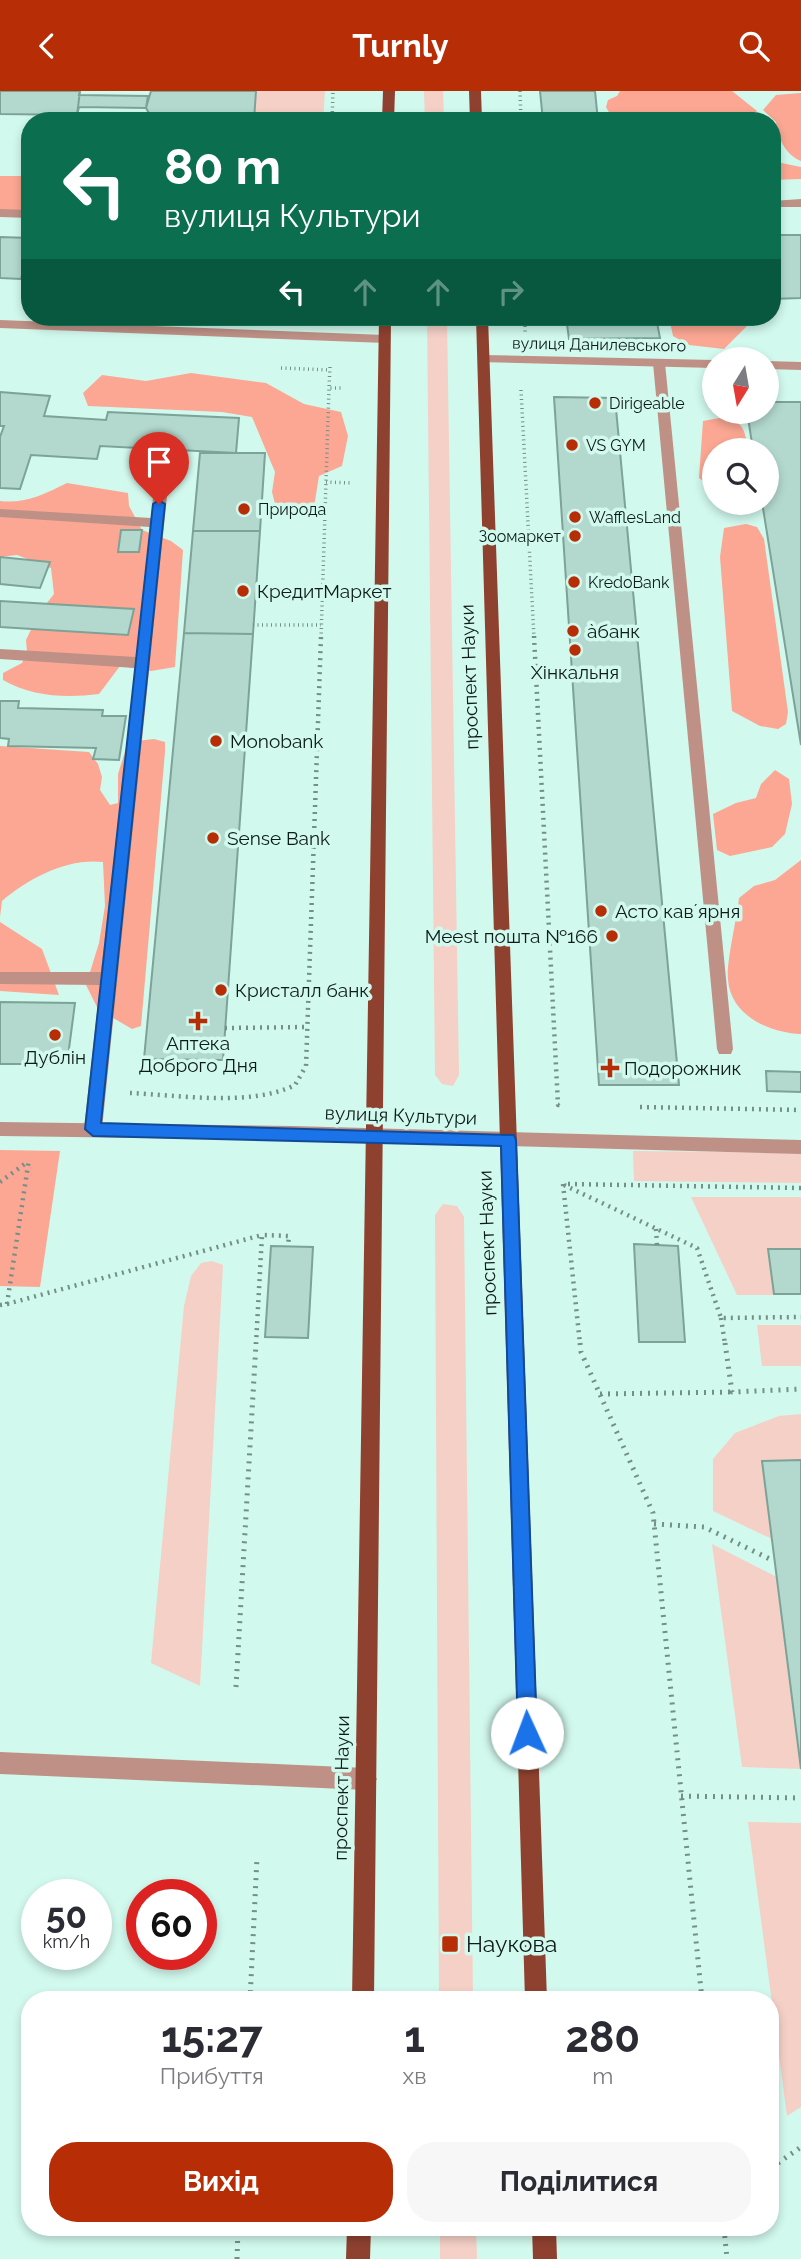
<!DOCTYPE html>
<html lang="uk">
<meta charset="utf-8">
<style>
:root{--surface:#fff;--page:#f7f7f7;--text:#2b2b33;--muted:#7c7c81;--accent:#b72d05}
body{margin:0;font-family:Raleway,sans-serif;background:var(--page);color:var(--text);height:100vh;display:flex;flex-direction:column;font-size:26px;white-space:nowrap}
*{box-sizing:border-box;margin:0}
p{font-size:23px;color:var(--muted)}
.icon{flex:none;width:38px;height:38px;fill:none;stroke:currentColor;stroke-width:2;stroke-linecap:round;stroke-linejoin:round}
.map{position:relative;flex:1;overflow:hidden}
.details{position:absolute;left:21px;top:1900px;width:758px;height:245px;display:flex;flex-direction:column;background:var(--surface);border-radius:28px;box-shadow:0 4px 10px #0003}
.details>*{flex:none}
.banner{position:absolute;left:21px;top:21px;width:760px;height:214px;border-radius:28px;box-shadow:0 4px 10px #0003;background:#0b6e4f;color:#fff;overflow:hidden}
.needle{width:46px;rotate:191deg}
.buttons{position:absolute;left:702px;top:256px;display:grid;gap:14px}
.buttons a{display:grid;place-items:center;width:77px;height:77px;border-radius:50%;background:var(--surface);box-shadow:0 4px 10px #0003;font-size:35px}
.speed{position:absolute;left:21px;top:1788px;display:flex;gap:14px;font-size:35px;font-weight:700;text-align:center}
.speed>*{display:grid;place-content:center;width:91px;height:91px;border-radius:50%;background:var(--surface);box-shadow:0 4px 10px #0003;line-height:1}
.speed small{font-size:18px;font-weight:400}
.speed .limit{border:10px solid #d22;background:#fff;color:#111}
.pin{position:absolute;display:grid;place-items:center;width:60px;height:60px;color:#fff;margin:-72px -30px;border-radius:50% 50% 50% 0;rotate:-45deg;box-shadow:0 0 7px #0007}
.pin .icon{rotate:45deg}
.me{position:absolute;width:77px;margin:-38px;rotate:358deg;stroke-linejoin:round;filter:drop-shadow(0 0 5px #0008)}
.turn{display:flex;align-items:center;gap:24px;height:147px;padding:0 28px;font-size:32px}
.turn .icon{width:91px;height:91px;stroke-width:2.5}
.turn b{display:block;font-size:49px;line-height:60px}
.lanes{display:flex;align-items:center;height:66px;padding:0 28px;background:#0003;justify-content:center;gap:35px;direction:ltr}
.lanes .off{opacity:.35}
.eta{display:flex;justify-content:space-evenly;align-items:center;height:119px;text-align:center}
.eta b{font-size:42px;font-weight:700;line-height:49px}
.button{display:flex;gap:14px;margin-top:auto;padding:14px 28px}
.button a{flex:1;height:80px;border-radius:28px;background:var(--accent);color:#fff;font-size:28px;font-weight:700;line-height:80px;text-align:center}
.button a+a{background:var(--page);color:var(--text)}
header{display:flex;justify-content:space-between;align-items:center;height:91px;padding:0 28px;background:var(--accent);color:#fff;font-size:32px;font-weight:700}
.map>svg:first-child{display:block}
</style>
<header><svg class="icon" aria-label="back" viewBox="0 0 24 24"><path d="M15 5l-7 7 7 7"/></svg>Turnly<svg class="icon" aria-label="search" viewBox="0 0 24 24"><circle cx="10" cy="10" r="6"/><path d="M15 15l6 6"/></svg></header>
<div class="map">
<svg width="801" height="2168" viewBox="0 0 801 2168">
<rect width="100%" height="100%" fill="#d2f9ee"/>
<!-- green -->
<path fill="#f5d0c7" d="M256 0H325L323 30 254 29Z
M424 0H443L444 30H425Z
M427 226H447L459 984 453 995 442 993 435 984Z
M633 1060 801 1062V1092L634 1090Z
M691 1106H801V1204H737Z
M443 1113 457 1115 464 1126 473 1909H439L435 1124Z
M212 1170 223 1174 200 1595 151 1572 184 1215 191 1185 201 1172Z
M757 1234H801V1275H762Z
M801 1323V1369L762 1370 772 1448 713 1420V1368L735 1342 779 1325Z
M712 1453 777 1486 801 1678 742 1676Z
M748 1731 801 1732V2016L787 2025Z
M440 2137H476L477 2168H440Z"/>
<!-- forest -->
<path fill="#fba793" d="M620 0H732L757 20 751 26 704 30H622L610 23 606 16 608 9 617 5Z
M801 2V70C786 64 777 47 776 31L763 19 776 4Z
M772 70 801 76V88L772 89Z
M0 85H30V121L0 126Z
M669 226H768L767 231 748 234 724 258 689 254 673 245Z
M191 282 266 292 304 313 341 321 348 345 342 375 319 385 314 416 303 419 275 413 272 401 275 381 252 326 222 321 88 315 83 302 102 284 146 290Z
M725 326C744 331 745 340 748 359H714V398L699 387 703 330Z
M67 392 128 402 129 415 142 439 171 450 183 459 175 576 151 580 120 575 99 603C67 607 32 606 3 589V582L22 572 27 561 26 549 39 522 54 503 51 477 17 464 0 466V410C25 413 45 403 67 392Z
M746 433 757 436 764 448 788 621 786 633 778 638 760 635 732 620 720 466 724 437Z
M154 648 165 651V661L141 935 132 938 98 918 86 894 99 852 105 815 103 771C67 767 29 787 2 810L0 826V655L89 661 98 673 102 686 100 699 110 714 118 712V683L128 651Z
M775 679 789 688 792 713 785 743 772 756 730 765 717 759 713 723 736 712 756 707 761 693Z
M801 769V943C770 942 731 925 728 889 726 871 737 828 739 807L754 795 775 789Z
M0 831 42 858 59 904 0 900Z
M0 1059 60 1060 40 1196 0 1195Z"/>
<!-- building -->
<path fill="#b3d9ce" stroke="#7da297" stroke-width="2" d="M0 0H80L79 4 148 5 146 17 79 16 77 24 0 23Z
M0 0H80L77 24 0 23Z
M151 0H256L254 29 301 30H113V27H152L146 17Z
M540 0H595L598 30H543Z
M772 144H801V207L772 208Z
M0 146 30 147V184H22L21 188 0 187Z
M566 226H656L660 247 569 248Z
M0 301 50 305 44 325 106 329 108 321 239 327 236 362 100 355 97 368 31 364 20 398 0 397V346L4 335H0Z
M554 306 615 307 679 994H599Z
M766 311H801V654L762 411H766V359H753L747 320H766Z
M200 362H265L260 440H193Z
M121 439H142L139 461H118Z
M193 440H260L253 543 184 542Z
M0 466 50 471 40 497 0 493Z
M0 510 134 518 128 544 0 536Z
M184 542 253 543 223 969 144 968Z
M0 610H19L18 617 103 619 102 625H126L119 669 93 668 96 657 8 655 9 648 0 647Z
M0 911 75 912 67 973H0Z
M766 980 801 981V1001L767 1000Z
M634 1153 678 1155 685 1251H639Z
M271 1155 313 1156 308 1247 265 1246Z
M768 1158H801V1203H774Z
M801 1369V1678L762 1370Z"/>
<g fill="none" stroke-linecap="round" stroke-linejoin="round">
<!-- path-far2 -->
<path stroke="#748f88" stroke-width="3.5" stroke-dasharray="1 3.5" stroke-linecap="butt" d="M520 0 521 30
M332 30 333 0
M525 226V242
M330 276 329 297H343
M281 277 330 279
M521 299 534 547
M326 391 352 392
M253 534H321
M321 547 329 297"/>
<!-- path-far1 -->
<path stroke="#748f88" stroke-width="4.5" stroke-dasharray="2 5" stroke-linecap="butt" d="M534 545 558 1014H562
M225 937 307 936
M130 1002C178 1004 251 1016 295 994L306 975 321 545
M640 1016 801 1019
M0 1091 26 1072
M563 1093 580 1253
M568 1093 801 1097
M564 1094 697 1157 721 1227 801 1226
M656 1138 657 1154
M7 1213 262 1144
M0 1214 7 1213 29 1068
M721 1227 725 1253
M256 1253 262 1144 289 1145 288 1155"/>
<!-- path -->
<path stroke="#748f88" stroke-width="5" stroke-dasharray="2 6" stroke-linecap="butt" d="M580 1252 581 1261 653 1422 702 1909
M725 1252 732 1301 801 1298
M600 1303 732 1301
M654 1433 704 1436 774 1470
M236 1596 256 1252
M681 1705 801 1707
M250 1909 257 1767
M770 2071 778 2072 801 2056
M724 2137 727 2168
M237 2168 238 2137"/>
<!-- service -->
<path fill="#bf9186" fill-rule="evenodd" d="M0 118 30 119V127L0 126Z
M659 268 665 272 733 958 731 963H719L717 958 653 272Z
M163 372 170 376 102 1038 99 1043 93 1045 87 1043 84 1038 100 894 0 893V881H101L135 577 0 568V558L136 566 150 436 0 426V418L151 427 156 376Z
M0 1661 366 1677 373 1681 377 1688 373 1695 366 1699 0 1683Z"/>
<!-- minor -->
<path fill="#bf9186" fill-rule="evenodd" d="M801 108V116H772V110Z"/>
<!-- tertiary -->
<path fill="#bf9186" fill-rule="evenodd" d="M0 229 385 244 391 248 385 252 0 237Z
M483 264 714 269V277L479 271V265Z
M766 270 801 271V279L766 278Z
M0 1031 293 1035 801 1049V1063L293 1049 0 1045Z"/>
<!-- primary -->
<path fill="#8f412f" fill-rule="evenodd" d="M383 0H395L394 30H382Z
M469 0H481L482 30H470Z
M379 226H391L374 1909H352Z
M476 226H488L547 1909H525Z
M347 2137H371L370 2168H346Z
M532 2137H556L557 2168H533Z"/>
</g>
<!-- route -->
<path fill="#1a73e8" stroke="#114b97" stroke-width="2" d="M159 409 165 413 101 1032 514 1044 516 1049 537 1642 534 1648 527 1651 521 1648 518 1642 501 1055 93 1045 85 1038 153 413Z"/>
<!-- markers -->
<g fill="#b72d05" stroke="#d2f9ee" stroke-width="2.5">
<circle cx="595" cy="312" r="7"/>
<circle cx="572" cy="354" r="7"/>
<circle cx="244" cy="418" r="7"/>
<circle cx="575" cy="426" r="7"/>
<circle cx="575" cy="445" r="7"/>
<circle cx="574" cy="491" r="7"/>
<circle cx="243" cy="500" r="7"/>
<circle cx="573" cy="540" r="7"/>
<circle cx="575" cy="559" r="7"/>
<circle cx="216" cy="650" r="7"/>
<circle cx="213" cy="747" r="7"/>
<circle cx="601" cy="820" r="7"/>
<circle cx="612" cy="845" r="7"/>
<circle cx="221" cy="899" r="7"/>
<path d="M194.5 919.5h7v7h7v7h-7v7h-7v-7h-7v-7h7z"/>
<circle cx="55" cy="944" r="7"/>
<path d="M606.5 966.5h7v7h7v7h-7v7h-7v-7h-7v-7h7z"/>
<rect x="441" y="1844" width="18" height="18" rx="3.5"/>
</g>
<g text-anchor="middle" stroke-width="7" stroke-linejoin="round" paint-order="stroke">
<!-- far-street labels -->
<g font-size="16" fill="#0e1c19" stroke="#d2f9ee">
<text transform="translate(599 253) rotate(1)" y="6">вулиця Данилевського</text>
</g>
<!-- far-poi labels -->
<g font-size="16" fill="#0e1c19" stroke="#d2f9ee" text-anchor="start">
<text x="609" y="318">Dirigeable</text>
<text x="586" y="360">VS GYM</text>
<text x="258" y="424">Природа</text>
<text x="589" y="432">WafflesLand</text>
<text x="561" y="451" text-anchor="end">Зоомаркет</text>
<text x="588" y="497">KredoBank</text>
</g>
<!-- poi labels -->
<g font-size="19" fill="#0e1c19" stroke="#d2f9ee" text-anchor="start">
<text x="257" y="507">КредитМаркет</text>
<text x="587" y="547">а̀банк</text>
<text x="575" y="588" text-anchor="middle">Хінкальня</text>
<text x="230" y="657">Monobank</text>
<text x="227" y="754">Sense Bank</text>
<text x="615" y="827">Асто кавʼярня</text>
<text x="598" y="852" text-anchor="end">Meest пошта №166</text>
<text x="235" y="906">Кристалл банк</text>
<text x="198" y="959" text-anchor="middle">Аптека<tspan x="198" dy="22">Доброго Дня</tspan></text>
<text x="55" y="973" text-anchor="middle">Дублін</text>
<text x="624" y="984">Подорожник</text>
</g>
<!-- street labels -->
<g font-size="19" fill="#0e1c19" stroke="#d2f9ee">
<text transform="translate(469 586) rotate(-92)" y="7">проспект Науки</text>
<text transform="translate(401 1024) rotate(2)" y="7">вулиця Культури</text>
<text transform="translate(487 1152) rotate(-92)" y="7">проспект Науки</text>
<text transform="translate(341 1697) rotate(-89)" y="7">проспект Науки</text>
</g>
<!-- near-poi labels -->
<g font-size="23" fill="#0e1c19" stroke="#d2f9ee" text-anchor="start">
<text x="466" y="1861">Наукова</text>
</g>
</g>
</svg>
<div class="buttons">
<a><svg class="needle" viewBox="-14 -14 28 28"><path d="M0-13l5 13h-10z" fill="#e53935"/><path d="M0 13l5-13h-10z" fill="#7c7c81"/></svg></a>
<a><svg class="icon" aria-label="search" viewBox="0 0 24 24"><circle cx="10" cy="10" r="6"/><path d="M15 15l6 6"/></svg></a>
</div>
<div class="speed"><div>50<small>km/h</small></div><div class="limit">60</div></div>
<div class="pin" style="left:159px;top:413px;background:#d93025"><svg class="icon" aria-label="arrive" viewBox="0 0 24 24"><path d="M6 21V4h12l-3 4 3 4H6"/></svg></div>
<svg class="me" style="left:527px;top:1642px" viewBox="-20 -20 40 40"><circle r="19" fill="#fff"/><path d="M0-13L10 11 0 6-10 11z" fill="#1a73e8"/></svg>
<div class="banner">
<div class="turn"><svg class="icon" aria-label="left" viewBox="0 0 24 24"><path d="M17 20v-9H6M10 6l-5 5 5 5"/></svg><div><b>80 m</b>вулиця Культури</div></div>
<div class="lanes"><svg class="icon" aria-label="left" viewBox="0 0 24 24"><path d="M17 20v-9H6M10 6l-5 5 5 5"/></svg><svg class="icon off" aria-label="ahead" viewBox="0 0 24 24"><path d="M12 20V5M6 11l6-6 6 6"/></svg><svg class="icon off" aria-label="ahead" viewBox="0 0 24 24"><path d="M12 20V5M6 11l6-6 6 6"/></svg><svg class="icon off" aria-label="right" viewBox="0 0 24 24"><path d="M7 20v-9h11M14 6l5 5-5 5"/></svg></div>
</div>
<section class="details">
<div class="eta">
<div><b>15:27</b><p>Прибуття</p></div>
<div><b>1</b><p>хв</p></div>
<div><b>280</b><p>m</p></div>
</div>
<div class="button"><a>Вихід</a><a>Поділитися</a></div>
</section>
</div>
